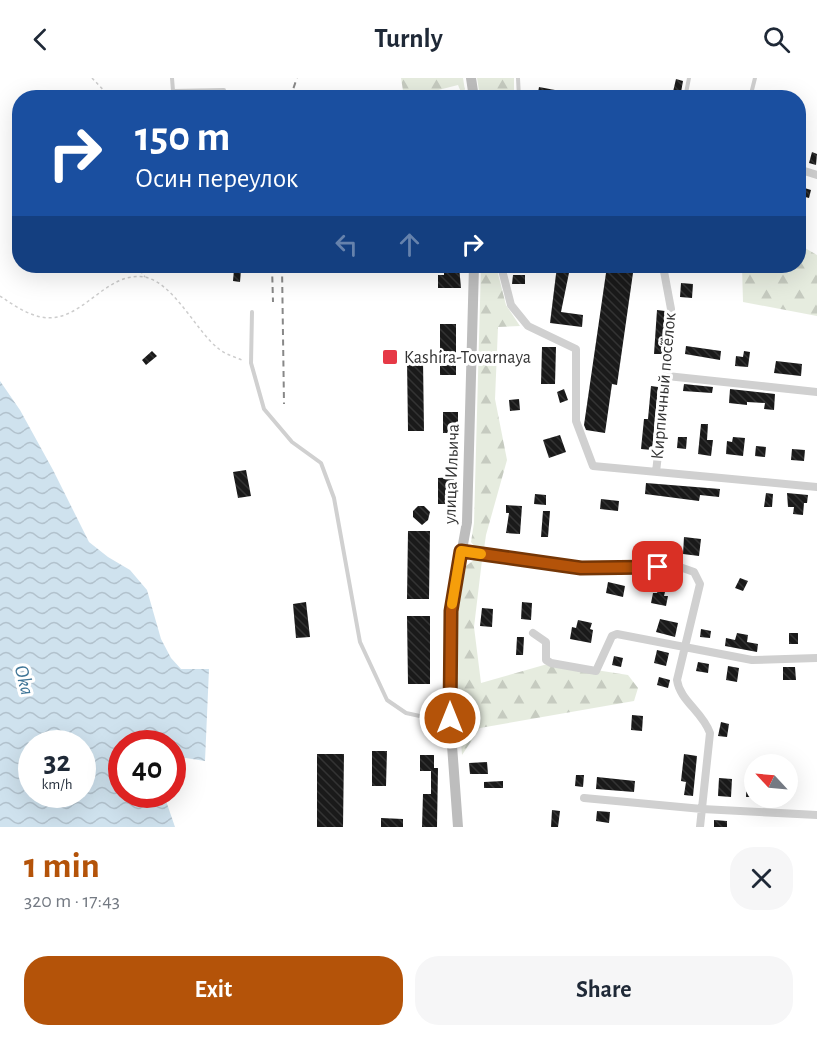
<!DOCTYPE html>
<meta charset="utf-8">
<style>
:root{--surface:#fff;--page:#f6f6f7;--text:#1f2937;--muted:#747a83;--accent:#b45309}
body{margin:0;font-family:"Alegreya Sans",sans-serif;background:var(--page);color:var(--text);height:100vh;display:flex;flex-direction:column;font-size:22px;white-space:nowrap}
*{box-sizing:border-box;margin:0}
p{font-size:20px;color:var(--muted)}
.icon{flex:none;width:33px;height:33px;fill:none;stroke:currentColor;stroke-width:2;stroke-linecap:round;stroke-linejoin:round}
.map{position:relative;height:749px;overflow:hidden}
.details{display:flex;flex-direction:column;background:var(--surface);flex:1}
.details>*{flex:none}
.banner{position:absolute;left:12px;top:12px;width:794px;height:183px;border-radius:24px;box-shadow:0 6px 24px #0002;background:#1a4fa0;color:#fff;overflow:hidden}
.needle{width:39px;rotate:296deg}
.controls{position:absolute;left:744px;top:676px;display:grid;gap:12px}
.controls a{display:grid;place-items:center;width:54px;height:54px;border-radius:50%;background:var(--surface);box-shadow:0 6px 24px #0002;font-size:30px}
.speed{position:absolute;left:18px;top:652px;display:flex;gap:12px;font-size:30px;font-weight:700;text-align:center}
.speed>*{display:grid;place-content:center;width:78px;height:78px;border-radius:50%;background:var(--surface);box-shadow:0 6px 24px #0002;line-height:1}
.speed small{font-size:15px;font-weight:400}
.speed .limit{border:9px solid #d22;background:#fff;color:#111}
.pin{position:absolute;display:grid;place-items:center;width:51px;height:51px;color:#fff;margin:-26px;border-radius:12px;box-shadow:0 3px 9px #0006}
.me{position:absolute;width:66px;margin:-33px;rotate:0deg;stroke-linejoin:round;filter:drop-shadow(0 0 4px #0008)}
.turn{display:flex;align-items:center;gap:21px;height:126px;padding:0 24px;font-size:27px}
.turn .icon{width:78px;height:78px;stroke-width:2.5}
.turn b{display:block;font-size:42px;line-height:51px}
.lanes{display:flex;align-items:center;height:57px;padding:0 24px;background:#0003;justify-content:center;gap:30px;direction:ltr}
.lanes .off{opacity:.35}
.round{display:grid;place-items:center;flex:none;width:63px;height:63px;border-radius:24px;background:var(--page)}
.overview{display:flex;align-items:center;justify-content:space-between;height:102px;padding:0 24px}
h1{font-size:36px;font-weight:700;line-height:45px;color:var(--accent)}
.button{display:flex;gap:12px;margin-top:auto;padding:12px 24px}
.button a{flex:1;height:69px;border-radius:24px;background:var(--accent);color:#fff;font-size:24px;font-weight:700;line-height:69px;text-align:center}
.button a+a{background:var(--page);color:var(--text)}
header{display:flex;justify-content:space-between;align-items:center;height:78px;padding:0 24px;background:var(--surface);font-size:27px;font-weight:700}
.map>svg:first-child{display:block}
</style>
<header><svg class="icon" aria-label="back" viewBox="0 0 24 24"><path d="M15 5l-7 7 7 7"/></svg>Turnly<svg class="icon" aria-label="search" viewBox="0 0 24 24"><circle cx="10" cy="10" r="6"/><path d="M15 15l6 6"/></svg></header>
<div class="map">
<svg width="817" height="749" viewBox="0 0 817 749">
<defs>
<pattern id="forest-firs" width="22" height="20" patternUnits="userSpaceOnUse" patternTransform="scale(1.5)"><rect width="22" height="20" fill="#e6ecdf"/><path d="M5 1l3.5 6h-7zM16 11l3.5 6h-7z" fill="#c6cbc0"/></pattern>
<pattern id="water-waves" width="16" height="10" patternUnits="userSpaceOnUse" patternTransform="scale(1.5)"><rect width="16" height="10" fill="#cfe2ee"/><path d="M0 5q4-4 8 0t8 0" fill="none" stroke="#b2c2cd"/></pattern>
<pattern id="building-back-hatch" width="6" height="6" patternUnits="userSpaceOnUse" patternTransform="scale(1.5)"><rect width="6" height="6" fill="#1a1a1a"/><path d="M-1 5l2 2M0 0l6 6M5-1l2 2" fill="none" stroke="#333"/></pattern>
</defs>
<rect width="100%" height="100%" fill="#fff"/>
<!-- forest -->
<path fill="url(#forest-firs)" d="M401 0H463L466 19H463L458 7 411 19H404Z
M477 0H514V12L485 13V19H480Z
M798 166 817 177V238L743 224 742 188H798Z
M481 188H496L506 227 520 248 498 249 495 321 507 382 486 457 484 471 476 470 471 464 474 445Z
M474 482H482L474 549 481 605 551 585 628 597 638 610 634 623 480 650 462 677 460 651 464 639V630L457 615 458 534 466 488Z"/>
<!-- water -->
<path fill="url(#water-waves)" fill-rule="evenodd" d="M0 303 20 332 53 392 89 464 108 479 130 492 147 512 161 561 171 580 181 591H209L205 683 173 678 172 666H122V717H164L175 749H0ZM32 666H82V717H32Z"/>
<!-- building -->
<path fill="url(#building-back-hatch)" d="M676 1 683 3 680 20 672 18Z
M539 9 555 12 554 20H537Z
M812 74 817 76 816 87 809 85Z
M798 108 811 112 809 120 798 117Z
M444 188H459L461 210H438V197H444Z
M557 188 570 190 561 234 583 237 582 249 550 245Z
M607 188H634L617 307 612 306 605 355 586 352 584 347Z
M669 188H682V194L670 193Z
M234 191 241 192 240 204 233 203Z
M513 197H525V206H512Z
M681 205 693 206 692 220 680 219Z
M657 232 665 233 662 276H654Z
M440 246H456V297H440Z
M686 268 721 273 720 282 685 276Z
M542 269H556L555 306H541Z
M152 273 157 278 146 287 142 282Z
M744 273 750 274 748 289 735 288 736 278 743 279Z
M407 282H423L424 353H408Z
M776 283 802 286 801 298 774 295Z
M684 306 713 309 712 315 683 313Z
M651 308 658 309 652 372 641 371 644 341H648Z
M564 311 568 322 560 325 557 314Z
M730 311 775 316 774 332 764 331 765 325 747 324V327L729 325Z
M519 321 520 332 510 333 509 322Z
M443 334H458V355H443Z
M701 346H708L707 362H713L711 378 698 376Z
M560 357 566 374 549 380 543 362Z
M678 359H687L686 371 677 370Z
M733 359 745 360 743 378 726 376 727 363 732 364Z
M756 368 766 369 765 379 755 378Z
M792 371 805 372 804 383 791 382Z
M246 392 251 418 238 420 233 394Z
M454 399 455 426H438V400Z
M646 405 720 411 719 419 700 417 699 423 645 416Z
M766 415 773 416 772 429H764Z
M787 415 808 417 807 425H804L803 437 793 436 794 429H788Z
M535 416 546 417V427L534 426Z
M601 421 619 423 618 433 600 431Z
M506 427 522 428 520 456 506 455 509 435H506Z
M418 428H424L430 434 428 442 422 447 413 439V433Z
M543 433H550L548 459H541Z
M408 453H430L429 521H407Z
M684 459 701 461 699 478 683 476Z
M643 469 659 470V482L642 481Z
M740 500 748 503 743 513 735 510Z
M608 504 625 508 623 519 606 515Z
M658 513 665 514 664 518H668L666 528 651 525 653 515H657Z
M306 524 310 559 296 560 293 526Z
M522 524 532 525 531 542 521 541Z
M482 530 493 531 492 549 480 548Z
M407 538H430V606H408Z
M660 541 678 545 675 559 656 554Z
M578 542 592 545 590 551 593 552 591 565 570 561 572 549 576 550Z
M701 551 711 553 710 560 700 559Z
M737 555 748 557 747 564 758 566 757 574 725 568 726 560 735 562Z
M789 555H798V566H789Z
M517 559H524L523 577H516Z
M657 572 669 575 666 588 654 585Z
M614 578 623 580 621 589 612 587Z
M698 584 709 586 708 595 696 593Z
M728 588 739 590 737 604 726 602Z
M783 589H795L796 602H783Z
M659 599 670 602 668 610 657 607Z
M632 637 643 638 642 653 631 652Z
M721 644 729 646 727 659 718 658Z
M372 673H387L386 708H372Z
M317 676H344L343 749H317Z
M684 676 697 678 693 718 684 717 686 704 681 703Z
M420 677H434V690H438L437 749H422L423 716H431V693H420Z
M487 684 488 696H470L469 685Z
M576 697H584L583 709 575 708Z
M597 699 635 703 634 714 596 711Z
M747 699H754L752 719H746Z
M719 700 732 701 731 719 718 718Z
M503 703V710H484V704Z
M552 732 560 733 558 749H551Z
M597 733 610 734 609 745 596 743Z
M381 740 403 741V749H381Z
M714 742 727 743V749H714Z"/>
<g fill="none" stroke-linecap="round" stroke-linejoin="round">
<!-- path -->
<path stroke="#cdcdcd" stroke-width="1.5" stroke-dasharray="3 3" stroke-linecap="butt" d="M92 0 111 20
M137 188 145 199
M0 218C12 226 26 236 41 239 82 247 104 193 144 199 174 204 197 255 219 271 226 277 236 279 244 283"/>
<!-- lane -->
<path stroke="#d0d0d0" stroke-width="4" d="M172 0 173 13 224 12
M518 0 519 20
M685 20 689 0
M750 20 755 0
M252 234 251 285 264 331 292 364 321 385 334 420 360 564 387 622 406 635 429 640H449"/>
<!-- street -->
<path stroke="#d0d0d0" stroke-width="8" d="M798 91 817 97
M501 188 511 227 528 248 576 271V343L593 388 817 409
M667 298 817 314
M656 394 667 298 671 231 663 188
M461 473 581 490 677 488 694 494 700 506 677 602C680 623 702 633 710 655L700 749
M533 555 546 564V582L551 585 596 593 612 558 617 556 752 582 817 580
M584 720 702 731 817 737"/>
<!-- secondary -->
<path stroke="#bdbdbd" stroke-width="10" d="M471 0 474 20
M458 749 450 640 451 533 467 444 474 188"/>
<!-- rail -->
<path stroke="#888" stroke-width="2" stroke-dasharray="6 4.5" stroke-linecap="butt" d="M290 20 297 0
M272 188 273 224
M282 188 284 326"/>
</g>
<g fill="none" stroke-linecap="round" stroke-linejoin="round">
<defs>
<path id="route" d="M450 640 451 533 461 473 581 490 658 489"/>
</defs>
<!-- route casing -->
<use href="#route" stroke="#753606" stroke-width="15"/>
<!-- route -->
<use href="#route" stroke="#b45309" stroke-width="10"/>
<!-- slow -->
<path stroke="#f59e0b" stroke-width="10" d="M452 526 461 473 481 476"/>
</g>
<!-- markers -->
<rect fill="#e63946" stroke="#fff" stroke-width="2" x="382" y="271" width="16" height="16" rx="3"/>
<g text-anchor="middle" stroke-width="6" stroke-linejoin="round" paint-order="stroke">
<!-- poi labels -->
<g font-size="18" fill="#333" stroke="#fff" text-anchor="start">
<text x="404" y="285">Kashira-Tovarnaya</text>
</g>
<!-- street labels -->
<g font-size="18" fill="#333" stroke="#fff">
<text transform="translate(663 308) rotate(-85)" y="6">Кирпичный посёлок</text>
<text transform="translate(451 396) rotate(-88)" y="6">улица Ильича</text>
</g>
<!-- water labels -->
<g font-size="20" font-style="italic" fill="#3f7597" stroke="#fff">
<text transform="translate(25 602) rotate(76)" y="7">Oka</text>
</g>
</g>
</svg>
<div class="controls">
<a><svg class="needle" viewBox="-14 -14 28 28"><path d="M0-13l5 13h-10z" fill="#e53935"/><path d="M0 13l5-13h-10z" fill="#747a83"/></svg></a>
</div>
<div class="speed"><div>32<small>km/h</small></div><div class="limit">40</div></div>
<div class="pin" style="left:658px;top:489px;background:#d93025"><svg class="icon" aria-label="arrive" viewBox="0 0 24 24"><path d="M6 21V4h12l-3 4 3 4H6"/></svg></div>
<svg class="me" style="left:450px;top:640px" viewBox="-20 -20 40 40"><circle r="17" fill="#b45309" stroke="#fff" stroke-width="3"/><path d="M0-11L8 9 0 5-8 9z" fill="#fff"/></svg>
<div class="banner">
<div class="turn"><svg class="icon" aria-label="right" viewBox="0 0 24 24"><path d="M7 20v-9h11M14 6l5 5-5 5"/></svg><div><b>150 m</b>Осин переулок</div></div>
<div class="lanes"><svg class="icon off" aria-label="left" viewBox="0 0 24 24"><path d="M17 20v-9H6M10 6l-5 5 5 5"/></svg><svg class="icon off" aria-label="ahead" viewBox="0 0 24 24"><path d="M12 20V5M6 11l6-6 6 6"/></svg><svg class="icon" aria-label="right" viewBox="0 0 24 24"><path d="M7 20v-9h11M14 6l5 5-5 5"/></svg></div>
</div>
</div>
<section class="details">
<div class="overview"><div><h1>1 min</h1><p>320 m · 17:43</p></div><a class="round"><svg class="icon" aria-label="close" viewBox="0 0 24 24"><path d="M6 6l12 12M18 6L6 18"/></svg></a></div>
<div class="button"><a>Exit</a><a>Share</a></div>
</section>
